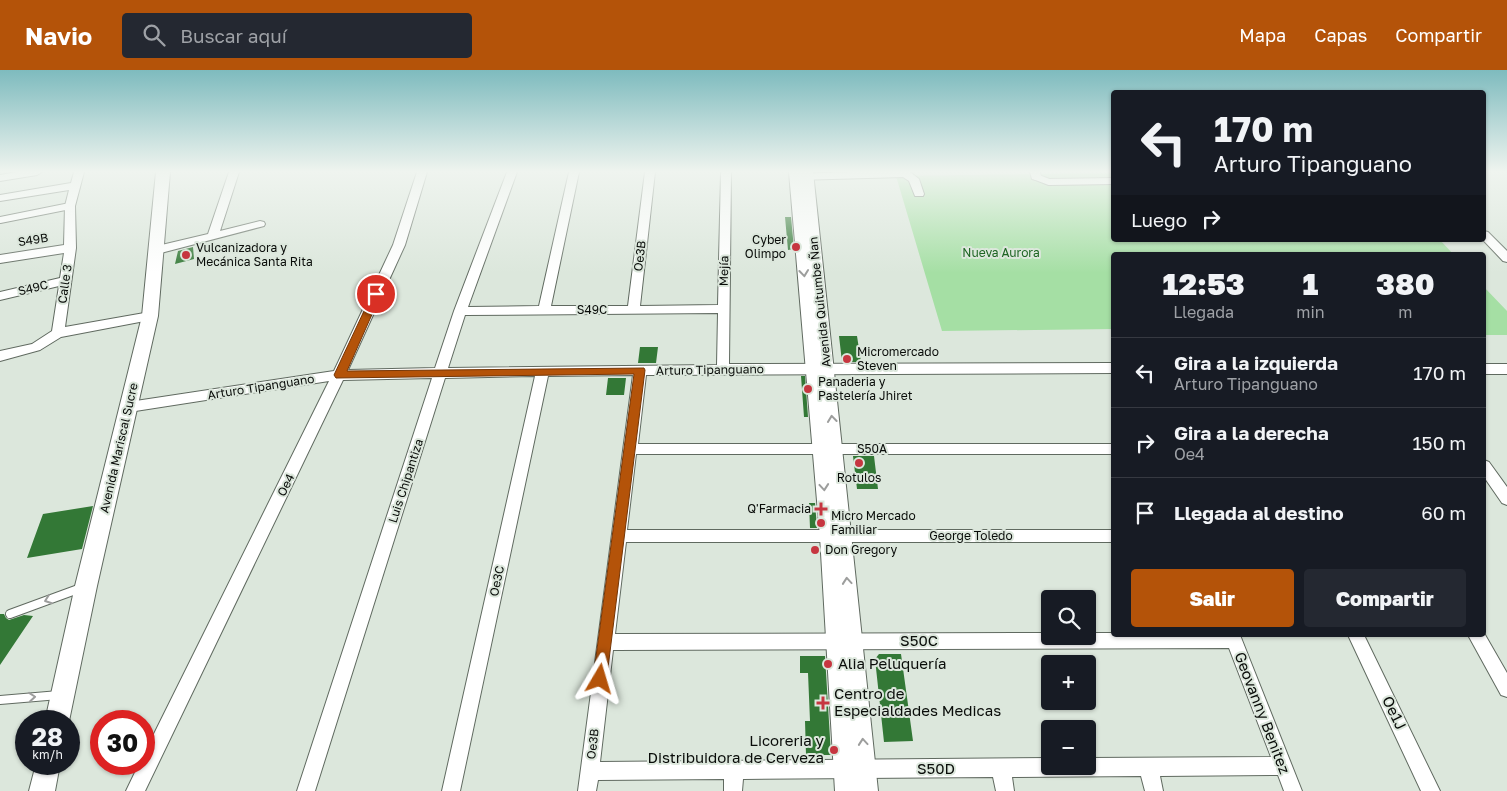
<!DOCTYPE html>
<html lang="es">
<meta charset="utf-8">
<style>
:root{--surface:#171b24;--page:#242831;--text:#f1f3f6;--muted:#9ea1a6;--line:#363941;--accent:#b45309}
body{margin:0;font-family:"Golos Text",sans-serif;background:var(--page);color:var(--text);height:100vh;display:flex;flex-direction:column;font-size:19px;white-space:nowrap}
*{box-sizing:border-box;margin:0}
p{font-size:16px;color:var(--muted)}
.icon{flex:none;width:28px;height:28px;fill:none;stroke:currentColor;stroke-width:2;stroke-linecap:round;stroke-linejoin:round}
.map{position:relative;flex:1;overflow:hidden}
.drawer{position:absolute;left:1111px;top:182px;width:375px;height:385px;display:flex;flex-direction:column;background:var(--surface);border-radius:5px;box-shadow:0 1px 4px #0004}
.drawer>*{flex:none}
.top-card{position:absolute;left:1111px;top:20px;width:375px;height:152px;border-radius:5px;box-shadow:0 1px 4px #0004;background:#171b24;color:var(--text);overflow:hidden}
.buttons{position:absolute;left:1041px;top:520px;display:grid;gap:10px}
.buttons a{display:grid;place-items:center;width:55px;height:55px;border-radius:5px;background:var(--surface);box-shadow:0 1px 4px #0004;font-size:25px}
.speed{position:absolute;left:15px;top:640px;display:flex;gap:10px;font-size:25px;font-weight:700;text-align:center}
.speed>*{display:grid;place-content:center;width:65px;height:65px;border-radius:50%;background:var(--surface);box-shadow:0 1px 4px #0004;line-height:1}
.speed small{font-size:12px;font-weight:400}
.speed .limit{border:8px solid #d22;background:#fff;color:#111}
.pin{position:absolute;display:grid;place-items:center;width:42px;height:42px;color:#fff;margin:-21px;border:2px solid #fff;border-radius:50%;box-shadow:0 1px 5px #0007}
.me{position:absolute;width:55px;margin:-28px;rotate:7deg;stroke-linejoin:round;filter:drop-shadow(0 0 4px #0008)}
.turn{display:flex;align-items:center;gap:18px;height:105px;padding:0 20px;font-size:22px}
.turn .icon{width:65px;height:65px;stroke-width:2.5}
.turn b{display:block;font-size:35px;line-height:42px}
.then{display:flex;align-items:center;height:48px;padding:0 20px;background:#0003;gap:10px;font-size:19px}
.eta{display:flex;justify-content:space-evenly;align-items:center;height:85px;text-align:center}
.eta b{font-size:30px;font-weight:800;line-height:35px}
.action{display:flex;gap:10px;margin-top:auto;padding:10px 20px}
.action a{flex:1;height:58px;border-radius:5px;background:var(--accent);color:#fff;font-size:20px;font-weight:800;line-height:58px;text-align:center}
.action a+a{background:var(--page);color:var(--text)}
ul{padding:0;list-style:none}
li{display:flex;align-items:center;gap:15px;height:70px;padding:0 20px;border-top:1px solid var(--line)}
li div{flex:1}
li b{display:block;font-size:19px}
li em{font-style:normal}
header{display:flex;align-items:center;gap:30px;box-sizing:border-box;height:70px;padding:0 25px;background:var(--accent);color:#fff}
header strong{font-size:24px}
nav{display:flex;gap:28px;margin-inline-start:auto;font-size:18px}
.search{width:350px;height:45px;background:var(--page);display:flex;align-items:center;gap:12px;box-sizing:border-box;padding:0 18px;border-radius:5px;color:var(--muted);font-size:19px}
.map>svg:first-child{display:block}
</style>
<header>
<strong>Navio</strong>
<div class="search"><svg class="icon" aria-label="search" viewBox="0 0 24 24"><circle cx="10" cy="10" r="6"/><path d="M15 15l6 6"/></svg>Buscar aquí</div>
<nav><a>Mapa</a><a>Capas</a><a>Compartir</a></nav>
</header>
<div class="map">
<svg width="1507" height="721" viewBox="0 0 1507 721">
<rect width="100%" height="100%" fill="#dce7dc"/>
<!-- green -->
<path fill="#a5dfa4" d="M1114 103V170H1440L1454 185H1114V259L942 261 896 106Z
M1484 217 1507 241V265H1484Z"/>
<!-- building -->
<path fill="#337836" d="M785 147H791L794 179 788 180Z
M193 177 194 189 175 194 178 181Z
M839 266H857L861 292H842Z
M640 277H658L656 293H638Z
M801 306H805L808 347H804Z
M608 308H626L624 325H606Z
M853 386H874L878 419H857Z
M809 433H815L817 458H810Z
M93 436 82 479 27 488 43 444Z
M0 544H4L6 548 9 550 24 545 33 546 0 595Z
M879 584H901L913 671 884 672 875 589Z
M800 586H825L831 685H806L805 651H810L808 603H800Z"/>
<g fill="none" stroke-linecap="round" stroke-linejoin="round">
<defs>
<path id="service-far1" d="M1036 107 1049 112 1114 111
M0 150 70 136"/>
<path id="service" d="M10 544 81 518
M0 630 59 625"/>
<path id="minor" d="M16 102H42L37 105 0 111V105Z
M74 102H84L75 136 76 178 65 257 150 242 156 246 150 250 61 267 40 280 0 291V281L32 274 52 261 59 216 0 230V222L60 208 64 183 0 193V185L64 175 65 136 69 120 0 131V125L71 113Z
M229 102H239L220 161 260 151 264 152 265 154 264 156 157 184 153 183 151 180 153 177 208 164Z
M417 102H427L405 175 348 300 435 298 454 241 507 102H517L468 237 539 236 569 102H579L551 236H628L645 102H655L640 236 718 235 721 102H731L729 294 1114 293V303L646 305 638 374H1114V384H636L627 460H1114V472H626L615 564 1050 563V566H1088V563H1114V565H1240L1302 721H1284L1278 705 1160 706 1163 721H1145L1141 706 1012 707 1014 721H996L993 707 743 709 742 721H724V709L598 710 596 721H578L633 305 548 306 460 721H442L535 306 445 308 315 721H297L432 308 343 310 145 721H126L139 694H144V684L329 311 129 342 124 341 122 337 124 333 129 332 334 301 393 175ZM718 243 717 295 448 298 465 245ZM1229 578 1271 687 1088 688V696H1050V688L600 692 613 580Z
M852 102H910L919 109 924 124 923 126H915L909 111 903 107 796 110 791 107 796 104Z
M1030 102H1040L1041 107 1036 110 1032 109Z
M1484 161 1488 162 1507 181V192L1503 191 1483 170Z
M1484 294H1507V304H1484Z
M1484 390 1489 392 1507 417V435L1502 433 1484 407Z
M1484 563 1507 603V627L1501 625 1468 565H1484Z
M1348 565H1364L1440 721H1421Z"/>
<path id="tertiary" d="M789 102H813L878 721H835L820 466Z"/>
<path id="secondary" d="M156 102H170L158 246 97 516 69 651H45L75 516 142 246Z
M36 694H60L55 721H29Z"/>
</defs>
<!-- service-far1 casing -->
<use href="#service-far1" stroke="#606a60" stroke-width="8"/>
<!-- service casing -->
<use href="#service" stroke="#606a60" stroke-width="10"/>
<!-- minor casing -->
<use href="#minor" stroke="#606a60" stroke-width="2"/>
<!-- tertiary casing -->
<use href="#tertiary" stroke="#606a60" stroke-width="2"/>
<!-- secondary casing -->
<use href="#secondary" stroke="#606a60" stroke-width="2"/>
<!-- service-far1 -->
<use href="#service-far1" stroke="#fff" stroke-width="6"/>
<!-- service -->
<use href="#service" stroke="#fff" stroke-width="8"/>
<!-- minor -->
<use href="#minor" fill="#fff" fill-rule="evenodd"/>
<!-- tertiary -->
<use href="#tertiary" fill="#fff" fill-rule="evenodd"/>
<!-- secondary -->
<use href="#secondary" fill="#fff" fill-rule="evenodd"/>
</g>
<!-- one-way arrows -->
<defs><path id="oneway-chevron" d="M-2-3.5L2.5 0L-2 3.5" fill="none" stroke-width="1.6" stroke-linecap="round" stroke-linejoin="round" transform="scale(1.25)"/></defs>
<g stroke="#9d9e9d">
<use href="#oneway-chevron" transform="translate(804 203) rotate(84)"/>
<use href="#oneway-chevron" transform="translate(832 349) rotate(-96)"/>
<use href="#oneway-chevron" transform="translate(824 417) rotate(85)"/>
<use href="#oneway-chevron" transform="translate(847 511) rotate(-95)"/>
<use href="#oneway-chevron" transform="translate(48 530) rotate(160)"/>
<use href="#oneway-chevron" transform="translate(32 627) rotate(-5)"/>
<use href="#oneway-chevron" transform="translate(863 672) rotate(-95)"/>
</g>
<!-- sky -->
<linearGradient id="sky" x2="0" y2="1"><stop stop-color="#7ebbbe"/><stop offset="0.5" stop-color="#eff4ef"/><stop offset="1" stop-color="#eff4ef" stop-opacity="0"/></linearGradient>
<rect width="1507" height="203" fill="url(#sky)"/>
<!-- route -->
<path fill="#b45309" stroke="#753606" d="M376 220 381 224 347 301 644 298 645 300 606 614 600 616 595 614 593 609 634 304 336 308 334 305 372 224Z"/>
<!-- markers -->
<g fill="#c63640" stroke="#dce7dc" stroke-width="2">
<circle cx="796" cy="177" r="5"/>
<circle cx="186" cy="185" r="5"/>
<circle cx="847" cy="289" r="5"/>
<circle cx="808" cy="319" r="5"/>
<circle cx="859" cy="393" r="5"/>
<path d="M818.5 431.5h5v5h5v5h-5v5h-5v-5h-5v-5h5z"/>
<circle cx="821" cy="453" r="5"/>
<circle cx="815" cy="480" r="5"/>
<circle cx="828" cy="594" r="5"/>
<path d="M820.5 625.5h5v5h5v5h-5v5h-5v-5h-5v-5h5z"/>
<circle cx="834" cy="680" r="5"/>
</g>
<g text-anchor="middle" stroke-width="4" stroke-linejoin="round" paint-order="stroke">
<!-- street labels -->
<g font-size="12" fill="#090c09" stroke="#dce7dc">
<text transform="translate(33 170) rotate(-9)" y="4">S49B</text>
<text transform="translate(640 186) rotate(-83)" y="4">Oe3B</text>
<text transform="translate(724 201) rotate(-89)" y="4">Mejía</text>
<text transform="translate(65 214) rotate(-82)" y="4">Calle 3</text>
<text transform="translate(33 218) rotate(-14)" y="4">S49C</text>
<text transform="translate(820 232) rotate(-96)" y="4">Avenida Quitumbe Ñan</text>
<text x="592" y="244">S49C</text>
<text transform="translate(710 300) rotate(-1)" y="4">Arturo Tipanguano</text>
<text transform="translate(261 317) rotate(-9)" y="4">Arturo Tipanguano</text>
<text transform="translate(119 378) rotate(-77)" y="4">Avenida Mariscal Sucre</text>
<text x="872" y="383">S50A</text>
<text transform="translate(406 411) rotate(-72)" y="4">Luis Chipantiza</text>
<text transform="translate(286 415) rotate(-64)" y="4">Oe4</text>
<text x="971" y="470">George Toledo</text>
<text transform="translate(497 511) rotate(-78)" y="4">Oe3C</text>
<text transform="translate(593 674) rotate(-83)" y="4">Oe3B</text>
</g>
<!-- poi labels -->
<g font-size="12" fill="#090c09" stroke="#dce7dc" text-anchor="start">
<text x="786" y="174" text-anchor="end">Cyber<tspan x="786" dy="14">Olimpo</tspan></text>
<text x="196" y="182">Vulcanizadora y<tspan x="196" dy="14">Mecánica Santa Rita</tspan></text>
<text x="857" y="286">Micromercado<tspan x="857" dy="14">Steven</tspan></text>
<text x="818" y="316">Panaderia y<tspan x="818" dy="14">Pastelería Jhiret</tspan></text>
<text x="859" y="412" text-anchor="middle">Rotulos</text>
<text x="811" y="443" text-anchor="end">Q'Farmacia</text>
<text x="831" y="450">Micro Mercado<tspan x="831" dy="14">Familiar</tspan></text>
<text x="825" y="484">Don Gregory</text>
</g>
<!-- park labels -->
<g font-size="12" fill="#1e6523" stroke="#dce7dc">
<text x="1001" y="187">Nueva Aurora</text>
</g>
<!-- near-street labels -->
<g font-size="15" fill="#090c09" stroke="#dce7dc">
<text x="919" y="576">S50C</text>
<text transform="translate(1262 643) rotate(69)" y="5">Geovanny Benitez</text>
<text transform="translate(1394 643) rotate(64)" y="5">Oe1J</text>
<text x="936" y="704">S50D</text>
</g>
<!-- near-poi labels -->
<g font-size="15" fill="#090c09" stroke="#dce7dc" text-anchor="start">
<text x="838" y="599">Alia Peluquería</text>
<text x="834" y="629">Centro de<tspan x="834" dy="17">Especialdades Medicas</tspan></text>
<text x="824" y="676" text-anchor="end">Licoreria y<tspan x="824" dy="17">Distribuidora de Cerveza</tspan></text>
</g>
</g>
</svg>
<div class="buttons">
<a><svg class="icon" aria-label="search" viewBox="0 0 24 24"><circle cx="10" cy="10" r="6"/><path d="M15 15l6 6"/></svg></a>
<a>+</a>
<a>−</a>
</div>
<div class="speed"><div>28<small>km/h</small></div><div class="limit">30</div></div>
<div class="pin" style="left:376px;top:224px;background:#d93025"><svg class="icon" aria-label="arrive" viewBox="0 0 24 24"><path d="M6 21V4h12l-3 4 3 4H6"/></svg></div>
<svg class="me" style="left:600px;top:609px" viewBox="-20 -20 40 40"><path d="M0-17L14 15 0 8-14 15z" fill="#b45309" stroke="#fff" stroke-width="4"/></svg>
<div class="top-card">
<div class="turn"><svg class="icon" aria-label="left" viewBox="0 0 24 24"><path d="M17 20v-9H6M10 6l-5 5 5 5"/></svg><div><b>170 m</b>Arturo Tipanguano</div></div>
<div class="then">Luego<svg class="icon" aria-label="right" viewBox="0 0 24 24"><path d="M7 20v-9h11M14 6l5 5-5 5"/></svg></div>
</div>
<section class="drawer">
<div class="eta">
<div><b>12:53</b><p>Llegada</p></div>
<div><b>1</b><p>min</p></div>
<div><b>380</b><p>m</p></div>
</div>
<ul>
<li><svg class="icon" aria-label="left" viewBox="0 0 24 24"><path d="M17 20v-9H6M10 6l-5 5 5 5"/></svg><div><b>Gira a la izquierda</b><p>Arturo Tipanguano</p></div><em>170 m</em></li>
<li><svg class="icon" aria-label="right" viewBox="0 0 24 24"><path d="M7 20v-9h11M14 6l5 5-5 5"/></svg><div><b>Gira a la derecha</b><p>Oe4</p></div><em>150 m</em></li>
<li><svg class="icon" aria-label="arrive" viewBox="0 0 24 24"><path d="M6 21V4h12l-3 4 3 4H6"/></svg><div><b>Llegada al destino</b></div><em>60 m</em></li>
</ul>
<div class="action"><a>Salir</a><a>Compartir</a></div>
</section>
</div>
